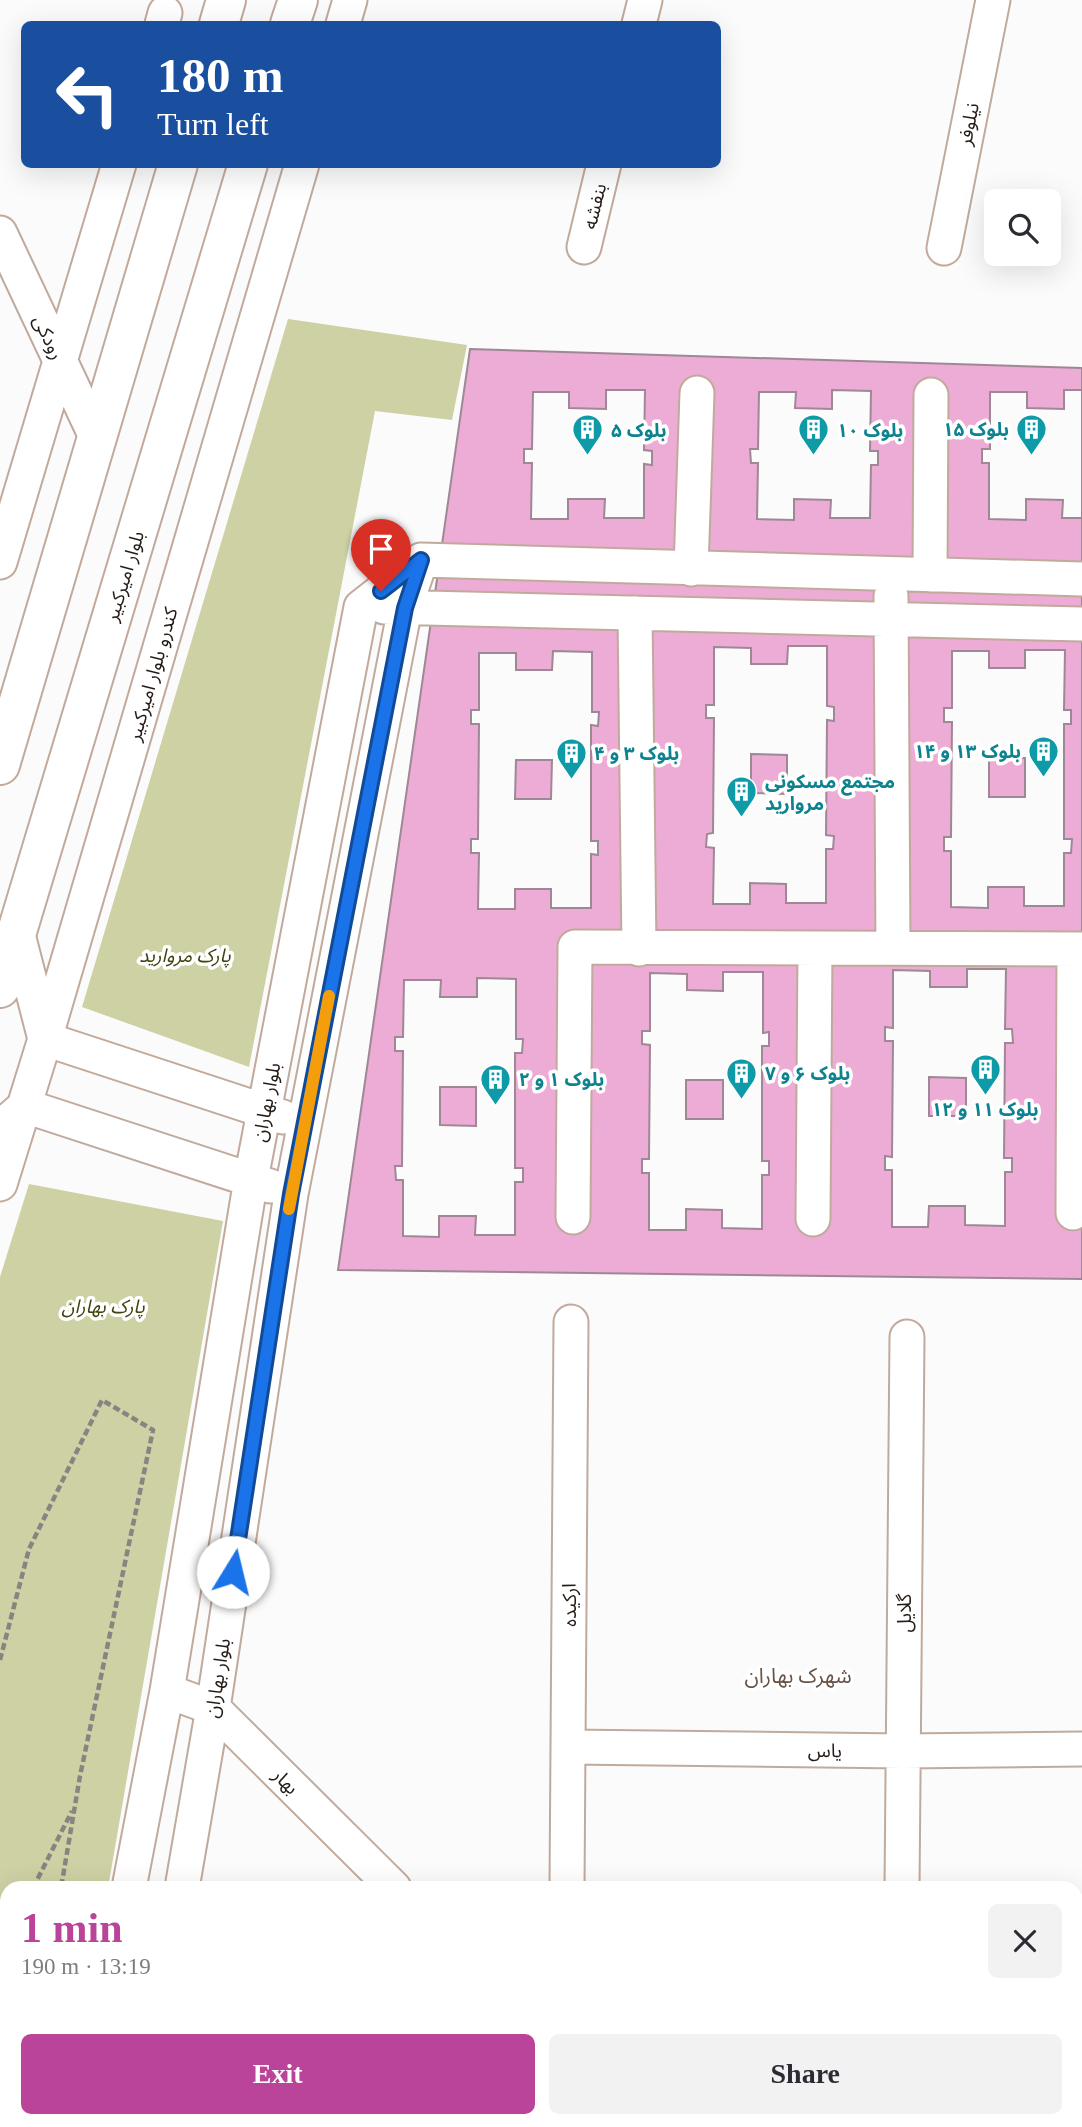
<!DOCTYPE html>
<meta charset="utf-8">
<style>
:root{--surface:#fff;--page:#f2f2f3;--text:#2b2b33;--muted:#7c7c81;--accent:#ba449a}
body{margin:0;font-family:"Times New Roman","Noto Sans Arabic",serif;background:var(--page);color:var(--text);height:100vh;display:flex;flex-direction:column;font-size:26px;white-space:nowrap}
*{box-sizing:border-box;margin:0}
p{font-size:23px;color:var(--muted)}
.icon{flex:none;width:38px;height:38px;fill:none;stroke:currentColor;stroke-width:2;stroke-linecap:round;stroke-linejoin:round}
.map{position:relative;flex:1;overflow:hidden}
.side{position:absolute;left:0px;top:1881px;width:1083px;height:247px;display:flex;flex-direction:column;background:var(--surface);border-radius:21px 21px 0 0;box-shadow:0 7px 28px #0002}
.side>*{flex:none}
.hud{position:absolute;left:21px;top:21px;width:700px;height:147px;border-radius:10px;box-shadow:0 7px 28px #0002;background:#1a4fa0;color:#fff;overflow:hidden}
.controls{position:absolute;left:984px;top:189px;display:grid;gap:14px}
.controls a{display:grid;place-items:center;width:77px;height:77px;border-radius:10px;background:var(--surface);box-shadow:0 7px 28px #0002;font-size:35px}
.pin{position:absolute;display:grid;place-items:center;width:60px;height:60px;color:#fff;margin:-72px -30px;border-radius:50% 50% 50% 0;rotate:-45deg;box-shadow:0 0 7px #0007}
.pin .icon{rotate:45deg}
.me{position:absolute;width:77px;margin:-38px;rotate:9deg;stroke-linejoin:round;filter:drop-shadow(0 0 5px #0008)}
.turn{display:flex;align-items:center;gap:24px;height:147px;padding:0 21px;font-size:32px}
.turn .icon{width:91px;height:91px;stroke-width:2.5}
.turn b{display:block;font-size:49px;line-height:60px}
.round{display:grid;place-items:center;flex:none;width:74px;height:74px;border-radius:10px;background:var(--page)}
.overview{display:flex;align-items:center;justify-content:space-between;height:119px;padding:0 21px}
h1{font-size:42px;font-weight:700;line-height:52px;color:var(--accent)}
.cta{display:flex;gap:14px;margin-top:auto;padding:14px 21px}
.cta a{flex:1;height:80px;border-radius:10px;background:var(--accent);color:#fff;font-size:28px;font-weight:700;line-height:80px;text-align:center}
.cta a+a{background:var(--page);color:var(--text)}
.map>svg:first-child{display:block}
</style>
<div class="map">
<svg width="1082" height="2127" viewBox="0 0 1082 2127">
<rect width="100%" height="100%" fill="#fbfbfb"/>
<!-- green -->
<path fill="#ced1a4" d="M288 319 467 345 452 420 375 411 249 1067 82 1007Z
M29 1184 223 1221 108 1888H7V2121H67L66 2127H0V1277Z"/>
<!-- building -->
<path fill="#ecacd5" stroke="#9e8895" stroke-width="2" fill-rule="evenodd" d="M470 349 1082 368V1279L338 1270Z
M606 390H645L644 450 652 451V465L644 464V518H604L605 499H568V519H531L532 463H524V449H532L533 392H569V408L606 409Z
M832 390 871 391 870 451H878V465H871L870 518H830L831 500 794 499V520L757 519 758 463H751L750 449H758L759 392H796L795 408 832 409Z
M1064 390H1082V518H1062L1063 500 1026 499V520L989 519V463H982V449H990V392H1027V408L1064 409Z
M788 646H827V706L834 707V721L827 720 826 835 834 836 833 849H826V903H786V884L750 883V904H713L714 848 706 847 707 834 713 833 714 718H706V705H714V647L751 648V664H787ZM751 754 787 755V794L751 793Z
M1025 650H1065L1064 710H1071V724H1064V839H1072L1071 853H1064V906H1024V887H988V908L951 907V851H944V837H951L952 722H944V708H952V651H989V668H1025ZM989 758H1025V797H989Z
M553 651 592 652V712H599L598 726 591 725V841H598V855L591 854V908H551V889H515V909H478L479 853H471V839H478L479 724H471V710H479V653H516V670H552ZM516 760H552L551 799H515Z
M967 969H1006L1005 1029H1012L1013 1043H1005L1004 1158H1012V1172H1005V1226L965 1225V1206H929L928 1227H892V1170H885V1156L892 1157 893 1041H885V1027L893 1028V970L930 971V987H967ZM929 1077 966 1078V1116H929Z
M723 972H763V1033L769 1032V1046H762V1161H769V1175H762V1229L722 1228V1210L686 1209V1230H649V1173H642V1159H649L650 1045 642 1044V1031H650V973L687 974V990L723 991ZM686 1080H723V1119H686Z
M477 978 516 979V1039H523L522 1053H515V1168H523V1182H515V1235H475L476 1216H439V1237L403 1236V1180H396L395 1166H402L403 1051H395V1037H403L404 980H441L440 997H477ZM440 1087H476V1126L440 1125Z"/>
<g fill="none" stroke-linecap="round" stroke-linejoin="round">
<defs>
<path id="street" d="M162 24 165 13
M343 24 350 0
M639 24 645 0
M0 233 98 441
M584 247 604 164
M944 248 993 0
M0 562 119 164
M691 569 697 393
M930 575 931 395
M891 596 893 948
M361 607 421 560 1082 579
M384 607 1082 624
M635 613 639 949
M17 931 45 1039 283 1117
M10 1119 25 1106 270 1186
M0 1184 45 1039 302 164
M1073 1213 1074 949
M573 1217 575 947 1082 949
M813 1219 815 948
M167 1691 213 1708 394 1888
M568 1747 903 1751 1082 1749
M129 1888 167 1691 251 1179 361 607
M182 1888 213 1708 291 1194 405 608 421 560
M567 1888 571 1322
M902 1888 907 1337
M628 2121 634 2127
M83 2127 84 2121
M141 2127 142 2121
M900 2127V2121"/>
<path id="secondary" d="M219 24 226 0
M290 24 298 0
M0 765 178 164
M0 988 248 164"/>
</defs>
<!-- street casing -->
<use href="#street" stroke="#c1aa9b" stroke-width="37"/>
<!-- secondary casing -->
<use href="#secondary" stroke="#c1aa9b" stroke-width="42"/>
<!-- path -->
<path stroke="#898481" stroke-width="4.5" stroke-dasharray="7 3.5" stroke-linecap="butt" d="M0 1660 29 1549 102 1400 153 1430 80 1776 61 1888
M33 1888 72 1811
M0 1919H7
M0 2069 7 2068
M21 2127 22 2121"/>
<!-- street -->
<use href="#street" stroke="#fff" stroke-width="33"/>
<!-- secondary -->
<use href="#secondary" stroke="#fff" stroke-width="38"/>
</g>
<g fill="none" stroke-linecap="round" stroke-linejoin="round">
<defs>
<path id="route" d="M233 1572 291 1194 405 608 421 560 381 591"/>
</defs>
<!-- route casing -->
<use href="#route" stroke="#114b97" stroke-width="18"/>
<!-- route -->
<use href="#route" stroke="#1a73e8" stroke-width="12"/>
<!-- slow -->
<path stroke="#f59e0b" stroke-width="12" d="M289 1209 329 996"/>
</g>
<!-- icons -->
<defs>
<symbol id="building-pin" viewBox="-11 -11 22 30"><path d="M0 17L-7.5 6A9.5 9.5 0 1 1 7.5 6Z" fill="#0f9aa8" stroke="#fff"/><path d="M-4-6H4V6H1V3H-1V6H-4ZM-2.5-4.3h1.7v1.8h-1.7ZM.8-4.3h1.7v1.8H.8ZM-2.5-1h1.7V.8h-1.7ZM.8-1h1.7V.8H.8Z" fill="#fff"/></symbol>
</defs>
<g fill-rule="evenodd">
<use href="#building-pin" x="1014" y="412" width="35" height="47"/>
<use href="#building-pin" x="570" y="412" width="35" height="47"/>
<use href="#building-pin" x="796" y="412" width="35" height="47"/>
<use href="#building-pin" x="1026" y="734" width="35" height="47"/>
<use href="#building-pin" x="554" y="736" width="35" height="47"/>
<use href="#building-pin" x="724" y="774" width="35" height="47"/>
<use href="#building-pin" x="968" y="1052" width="35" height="47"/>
<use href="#building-pin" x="724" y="1056" width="35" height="47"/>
<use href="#building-pin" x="478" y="1062" width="35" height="47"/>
</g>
<g text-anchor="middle" stroke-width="7" stroke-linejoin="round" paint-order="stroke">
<!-- street labels -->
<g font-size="19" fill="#241b16" stroke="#fff">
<text transform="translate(968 124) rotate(-79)" y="7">نیلوفر</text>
<text transform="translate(594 206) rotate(-76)" y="7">بنفشه</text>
<text transform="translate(49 337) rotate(65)" y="7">رودکی</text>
<text transform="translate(124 576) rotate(-73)" y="7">بلوار امیرکبیر</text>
<text transform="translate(152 674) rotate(-74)" y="7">کندرو بلوار امیرکبیر</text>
<text transform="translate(266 1102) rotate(-79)" y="7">بلوار بهاران</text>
<text transform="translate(569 1605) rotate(-90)" y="7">ارکیده</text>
<text transform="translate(904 1613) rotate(-90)" y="7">گلایل</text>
<text transform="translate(217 1678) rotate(-81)" y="7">بلوار بهاران</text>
<text transform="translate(825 1750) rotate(1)" y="7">یاس</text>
<text transform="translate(286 1781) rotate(45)" y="7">بهار</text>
</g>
<!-- culture labels -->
<g font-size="19" font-weight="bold" fill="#0d838f" stroke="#fff" text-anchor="start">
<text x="1009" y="436" text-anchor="end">بلوک ۱۵</text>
<text x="611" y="437">بلوک ۵</text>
<text x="837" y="437">بلوک ۱۰</text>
<text x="1021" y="758" text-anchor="end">بلوک ۱۳ و ۱۴</text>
<text x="594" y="760">بلوک ۳ و ۴</text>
<text x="765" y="788">مجتمع مسکونی<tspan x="765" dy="22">مروارید</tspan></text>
<text x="765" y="1080">بلوک ۶ و ۷</text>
<text x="519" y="1086">بلوک ۱ و ۲</text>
<text x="985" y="1116" text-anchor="middle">بلوک ۱۱ و ۱۲</text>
</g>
<!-- park labels -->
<g font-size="19" font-style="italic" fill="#41420c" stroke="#fff">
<text x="185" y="962">پارک مروارید</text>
<text x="103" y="1313">پارک بهاران</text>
</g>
<!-- neighbourhood labels -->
<g font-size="21" fill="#675347" stroke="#fff">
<text x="798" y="1683">شهرک بهاران</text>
</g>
</g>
</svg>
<div class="controls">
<a><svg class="icon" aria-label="search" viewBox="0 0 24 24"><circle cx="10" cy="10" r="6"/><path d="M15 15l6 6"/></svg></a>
</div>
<div class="pin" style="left:381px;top:591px;background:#d93025"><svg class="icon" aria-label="arrive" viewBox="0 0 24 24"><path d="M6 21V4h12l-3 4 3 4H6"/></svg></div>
<svg class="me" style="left:233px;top:1572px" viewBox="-20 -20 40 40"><circle r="19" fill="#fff"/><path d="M0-13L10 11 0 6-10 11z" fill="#1a73e8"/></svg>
<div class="hud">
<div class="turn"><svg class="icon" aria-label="left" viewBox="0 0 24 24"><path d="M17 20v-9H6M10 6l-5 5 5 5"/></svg><div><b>180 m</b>Turn left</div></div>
</div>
<section class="side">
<div class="overview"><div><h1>1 min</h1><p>190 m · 13:19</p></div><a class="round"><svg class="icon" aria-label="close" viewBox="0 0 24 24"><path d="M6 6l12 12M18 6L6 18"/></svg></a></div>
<div class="cta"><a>Exit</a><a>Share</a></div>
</section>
</div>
